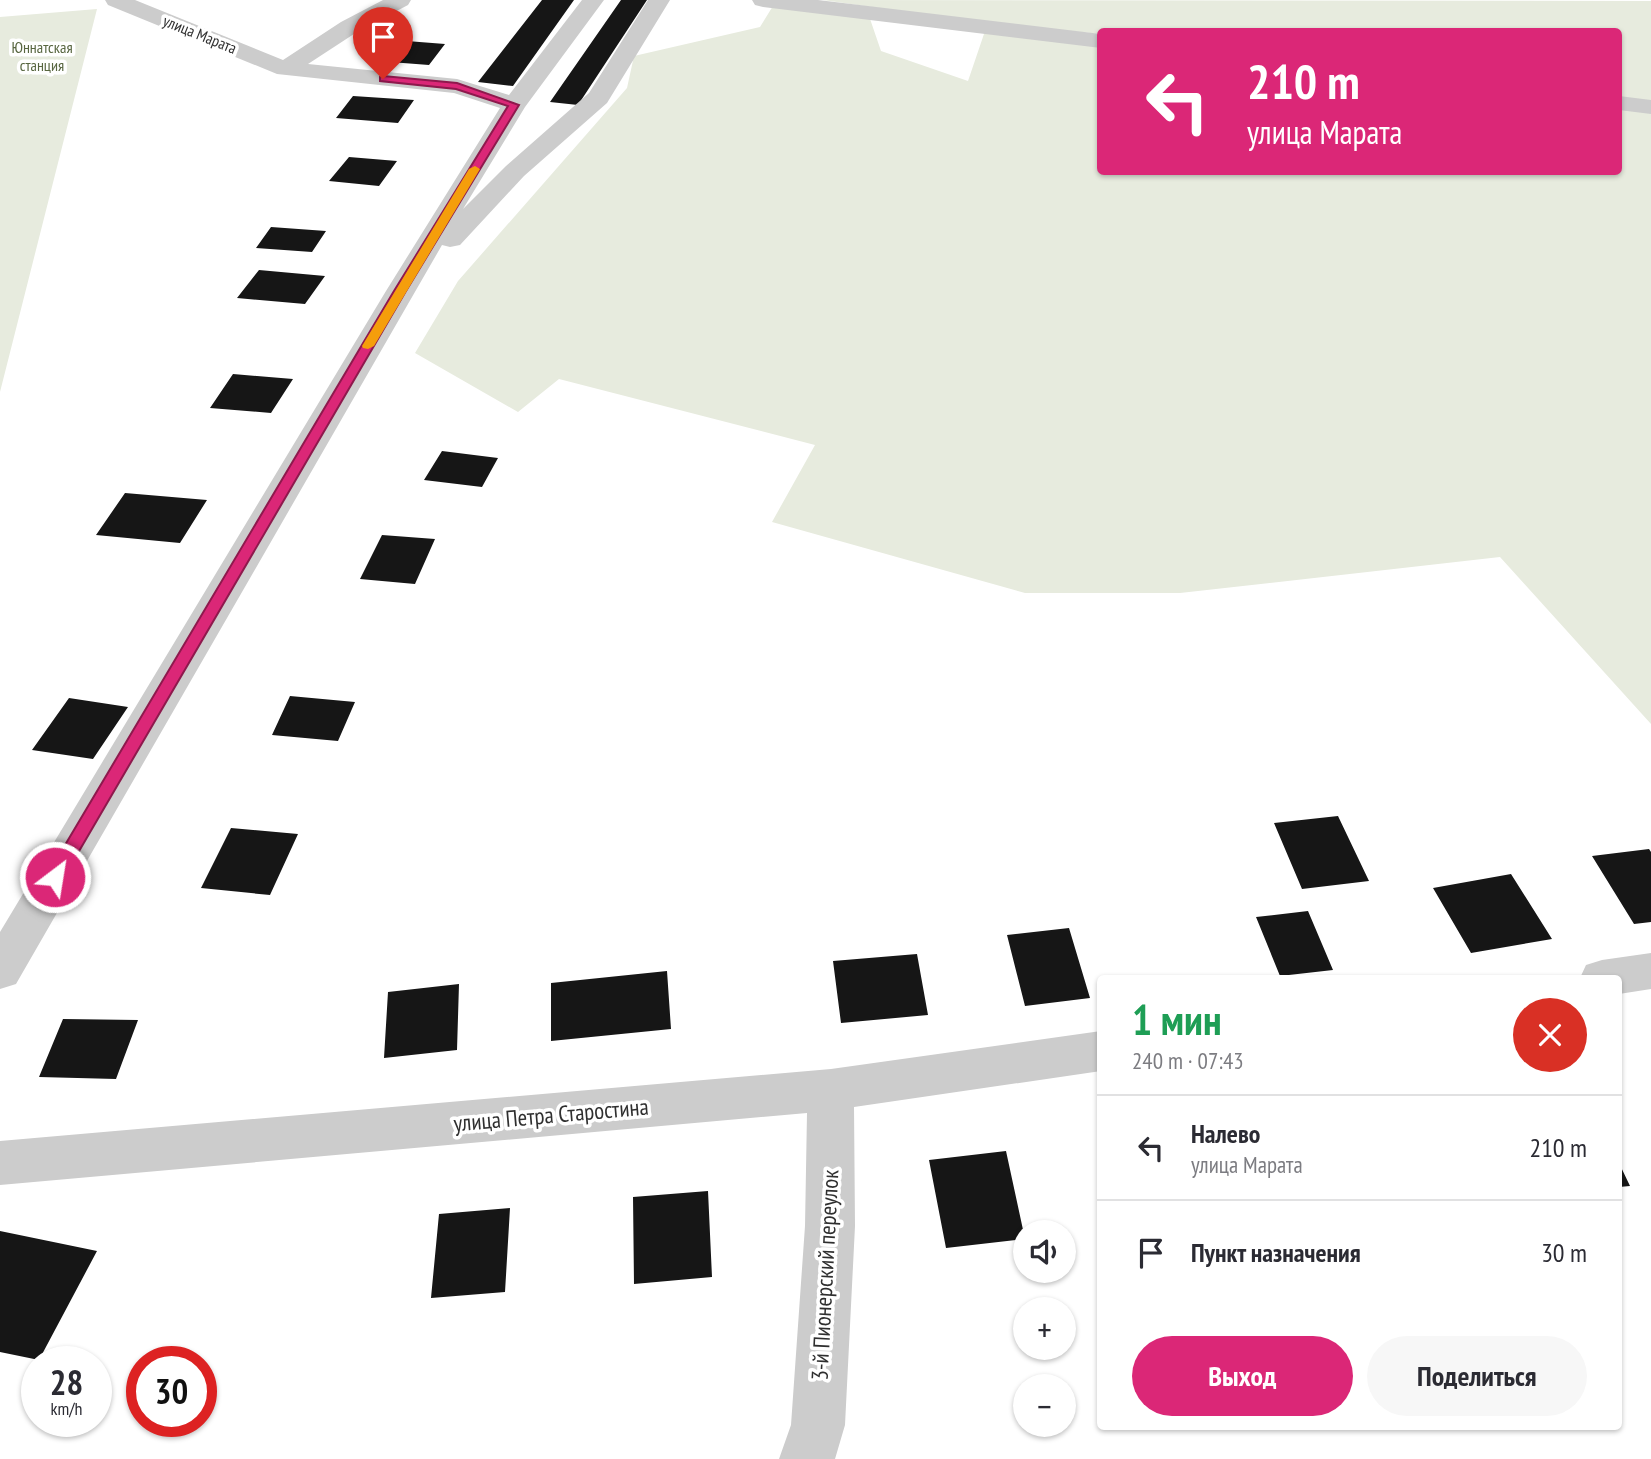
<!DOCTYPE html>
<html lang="ru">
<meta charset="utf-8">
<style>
:root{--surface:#fff;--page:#f7f7f7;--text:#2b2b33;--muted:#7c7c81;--line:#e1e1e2;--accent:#db2777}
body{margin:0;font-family:"PT Sans Narrow",sans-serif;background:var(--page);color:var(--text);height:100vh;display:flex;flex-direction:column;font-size:26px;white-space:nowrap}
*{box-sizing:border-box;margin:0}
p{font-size:23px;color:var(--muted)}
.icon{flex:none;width:38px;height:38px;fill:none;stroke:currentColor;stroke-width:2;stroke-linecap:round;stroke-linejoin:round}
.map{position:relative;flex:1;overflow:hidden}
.panel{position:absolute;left:1097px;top:975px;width:525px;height:455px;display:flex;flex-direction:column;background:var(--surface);border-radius:7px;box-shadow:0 2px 5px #0004}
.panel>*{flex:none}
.guide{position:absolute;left:1097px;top:28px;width:525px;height:147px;border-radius:7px;box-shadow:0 2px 5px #0004;background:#db2777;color:#fff;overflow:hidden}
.fabs{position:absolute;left:1013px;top:1220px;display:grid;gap:14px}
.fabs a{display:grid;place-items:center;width:63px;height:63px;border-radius:50%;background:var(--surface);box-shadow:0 2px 5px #0004;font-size:35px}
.speed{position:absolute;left:21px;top:1346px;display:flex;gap:14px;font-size:35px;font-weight:700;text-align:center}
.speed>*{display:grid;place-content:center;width:91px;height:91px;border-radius:50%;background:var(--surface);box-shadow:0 2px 5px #0004;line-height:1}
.speed small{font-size:18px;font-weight:400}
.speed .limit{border:10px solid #d22;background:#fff;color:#111}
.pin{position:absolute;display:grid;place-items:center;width:60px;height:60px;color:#fff;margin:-72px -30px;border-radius:50% 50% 50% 0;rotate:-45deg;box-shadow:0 0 7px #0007}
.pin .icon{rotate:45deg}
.me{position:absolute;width:77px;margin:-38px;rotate:31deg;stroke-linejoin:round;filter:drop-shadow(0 0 5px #0008)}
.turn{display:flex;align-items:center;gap:24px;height:147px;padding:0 35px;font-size:32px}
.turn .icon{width:91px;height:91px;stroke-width:2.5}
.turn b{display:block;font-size:49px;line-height:60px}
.round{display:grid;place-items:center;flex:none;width:74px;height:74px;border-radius:37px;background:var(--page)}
.headline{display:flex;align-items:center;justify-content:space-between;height:119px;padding:0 35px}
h1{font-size:42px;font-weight:700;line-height:52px;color:#1e9e55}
.action{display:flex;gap:14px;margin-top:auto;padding:14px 35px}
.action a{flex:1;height:80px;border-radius:42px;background:var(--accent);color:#fff;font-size:28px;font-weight:700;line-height:80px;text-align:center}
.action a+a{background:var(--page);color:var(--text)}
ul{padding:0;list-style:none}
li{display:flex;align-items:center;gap:21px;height:105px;padding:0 35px;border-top:2px solid var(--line)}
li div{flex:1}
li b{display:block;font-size:26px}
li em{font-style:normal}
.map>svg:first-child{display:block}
</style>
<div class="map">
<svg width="1651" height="1459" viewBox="0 0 1651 1459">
<rect width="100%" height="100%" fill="#fff"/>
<!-- green -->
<path fill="#e7ebde" d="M823 0 1651 1V724L1500 557 1180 593H1025L772 522 815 445 559 379 518 412 415 353 458 281 627 88 634 56 760 27 776 1 868 13 881 51 968 81 985 31 1101 42V172H1619V32H1101V34L969 21Z
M97 9 0 392V17Z"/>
<!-- building -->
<path fill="#161616" d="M542 0H574L513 86 478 82Z
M621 0H647L578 105 550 102Z
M394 40 445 44 429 65 377 61Z
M353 96 414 100 398 123 336 118Z
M349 157 397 161 379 186 329 181Z
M271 227 326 231 312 252 256 248Z
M259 270 325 276 305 304 237 298Z
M233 374 293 379 271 413 210 408Z
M442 451 498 458 482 487 424 480Z
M125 493 207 500 180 543 96 535Z
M382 535 435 539 415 584 360 579Z
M290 696 355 702 338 741 272 735Z
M69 698 128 707 93 759 32 750Z
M1338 816 1369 881 1302 889 1274 823Z
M231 828 298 834 270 895 201 888Z
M1649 849 1651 852V922L1634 924 1592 856Z
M1511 874 1552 939 1471 953 1433 888Z
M1308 911 1333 970 1280 976 1256 917Z
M1069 928 1090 998 1025 1006 1007 935Z
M917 954 928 1015 841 1023 833 961Z
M667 971 671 1029 551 1041V983Z
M459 984 457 1050 384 1058 388 992Z
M63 1019 138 1020 116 1079 39 1077Z
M1006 1151 1025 1239 946 1248 929 1160Z
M1619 1163 1630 1186 1619 1187Z
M708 1191 712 1277 634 1284 633 1197Z
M510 1208 505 1292 431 1298 439 1214Z
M0 1231 97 1251 39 1360 0 1352Z"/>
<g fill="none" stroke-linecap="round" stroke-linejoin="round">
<!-- minor -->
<path fill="#ccc" fill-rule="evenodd" d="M105 0H135L283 60 341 22 383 0H411L408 5 357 32 308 64 457 79 509 95 582 0H604L525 107 463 209 506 166 589 93 648 0H670L607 103 524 176 460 245 450 247 442 245 16 984 0 989V932L386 291 500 108 454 93 277 74 108 5Z
M752 0H818L1101 34V48L763 7 755 5Z
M1619 96 1651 100V114L1619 110Z
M1651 953V989L1619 994V978H1580L1586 965 1602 960Z
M1101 1031V1071L854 1107 855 1226 845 1425 835 1459H779L791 1425 805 1226 807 1113 0 1185V1141L831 1069Z"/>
</g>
<!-- route -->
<path fill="#db2777" stroke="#8e194d" stroke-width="2" d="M383 76 457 83 519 105 406 291 61 882H49L46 877 49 872 394 291 508 106 456 89 380 81V77Z"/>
<!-- slow -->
<path fill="#f59e0b" d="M475 166 480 169 374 346 368 349 363 348 362 346 469 169Z"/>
<g text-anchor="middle" stroke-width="7" stroke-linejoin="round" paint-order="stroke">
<!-- far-street labels -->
<g font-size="16" fill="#2f2f2f" stroke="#fff">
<text transform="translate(200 34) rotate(22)" y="6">улица Марата</text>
</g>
<!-- far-park labels -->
<g font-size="16" fill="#586640" stroke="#fff">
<text x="42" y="53">Юннатская<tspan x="42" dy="18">станция</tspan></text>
</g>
<!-- near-street labels -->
<g font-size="23" fill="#2f2f2f" stroke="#fff">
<text transform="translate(551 1115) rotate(-5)" y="8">улица Петра Старостина</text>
<text transform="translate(825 1275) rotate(-87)" y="8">3-й Пионерский переулок</text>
</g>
</g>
</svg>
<div class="fabs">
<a><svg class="icon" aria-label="sound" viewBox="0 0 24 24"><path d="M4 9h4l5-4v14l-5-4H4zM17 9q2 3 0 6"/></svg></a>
<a>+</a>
<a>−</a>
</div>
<div class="speed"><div>28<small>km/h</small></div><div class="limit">30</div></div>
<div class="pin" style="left:383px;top:79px;background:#d93025"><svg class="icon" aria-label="arrive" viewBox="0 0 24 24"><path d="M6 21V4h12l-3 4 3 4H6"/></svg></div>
<svg class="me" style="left:55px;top:877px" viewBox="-20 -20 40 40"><circle r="17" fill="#db2777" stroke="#fff" stroke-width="3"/><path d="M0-11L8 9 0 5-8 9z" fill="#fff"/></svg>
<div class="guide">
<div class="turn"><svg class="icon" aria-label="left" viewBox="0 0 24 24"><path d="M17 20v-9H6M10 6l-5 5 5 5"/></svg><div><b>210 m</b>улица Марата</div></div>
</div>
<section class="panel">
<div class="headline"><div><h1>1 мин</h1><p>240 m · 07:43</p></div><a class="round" style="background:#d93025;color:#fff"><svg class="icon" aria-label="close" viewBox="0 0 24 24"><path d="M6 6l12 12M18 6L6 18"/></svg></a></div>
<ul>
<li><svg class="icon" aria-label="left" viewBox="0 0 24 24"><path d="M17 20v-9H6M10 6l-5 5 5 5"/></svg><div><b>Налево</b><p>улица Марата</p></div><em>210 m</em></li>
<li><svg class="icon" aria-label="arrive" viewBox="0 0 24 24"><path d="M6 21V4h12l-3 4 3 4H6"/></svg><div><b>Пункт назначения</b></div><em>30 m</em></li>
</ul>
<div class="action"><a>Выход</a><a>Поделиться</a></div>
</section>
</div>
